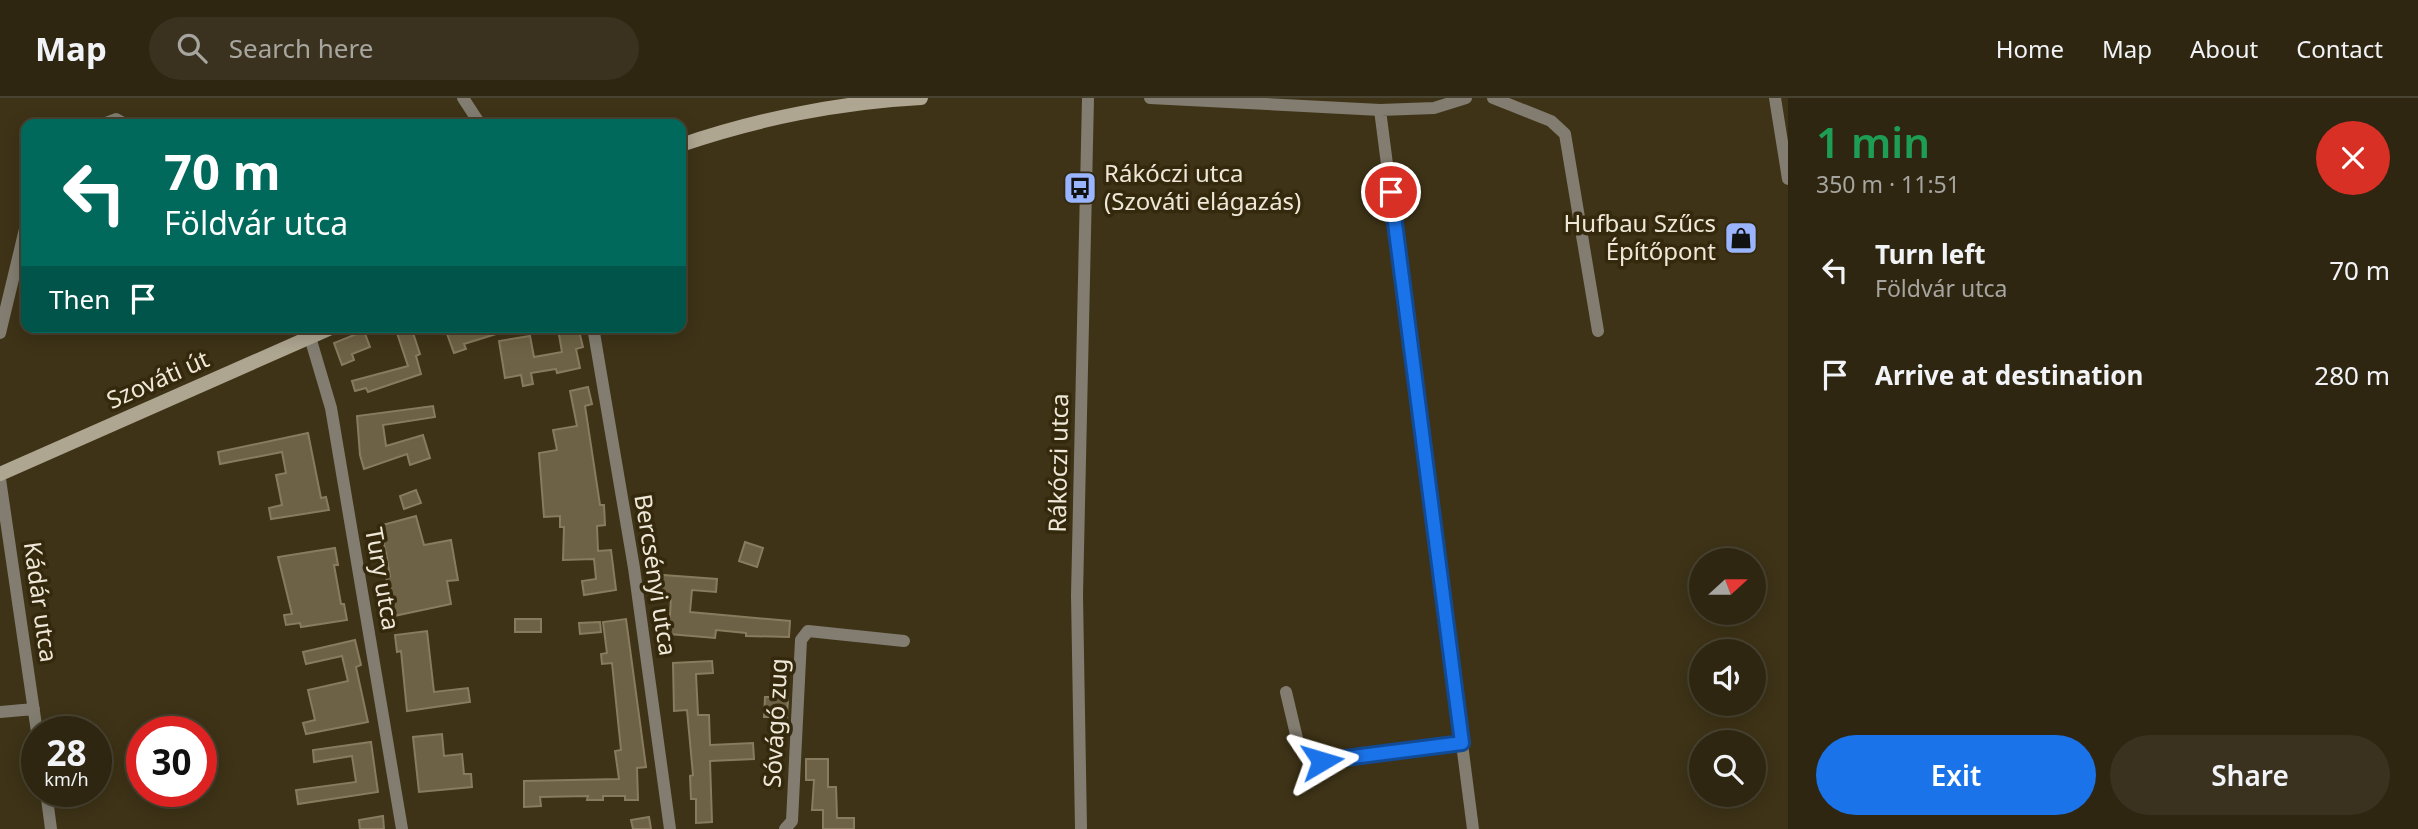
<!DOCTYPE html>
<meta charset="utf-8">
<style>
:root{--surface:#2e2611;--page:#3a321f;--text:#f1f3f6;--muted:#a7a59f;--line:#494331;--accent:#1a73e8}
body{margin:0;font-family:"Noto Sans",sans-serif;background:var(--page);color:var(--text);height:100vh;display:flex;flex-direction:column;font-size:26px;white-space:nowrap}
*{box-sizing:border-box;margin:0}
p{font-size:23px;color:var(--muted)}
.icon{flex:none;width:38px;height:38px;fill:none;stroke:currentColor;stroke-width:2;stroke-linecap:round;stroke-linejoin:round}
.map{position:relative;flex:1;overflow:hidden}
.sheet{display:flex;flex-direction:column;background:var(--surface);width:630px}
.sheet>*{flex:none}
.top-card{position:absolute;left:21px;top:21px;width:665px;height:214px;border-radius:14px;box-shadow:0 4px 18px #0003,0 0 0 2px var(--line);background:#00695c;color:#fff;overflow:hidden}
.needle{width:46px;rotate:69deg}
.buttons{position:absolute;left:1689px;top:450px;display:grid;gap:14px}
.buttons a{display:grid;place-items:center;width:77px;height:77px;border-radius:50%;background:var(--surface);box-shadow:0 4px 18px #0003,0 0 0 2px var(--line);font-size:35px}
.speed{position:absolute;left:21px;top:618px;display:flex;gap:14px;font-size:35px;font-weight:700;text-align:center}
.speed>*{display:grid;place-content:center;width:91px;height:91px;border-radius:50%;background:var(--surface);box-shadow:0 4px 18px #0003,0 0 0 2px var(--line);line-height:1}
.speed small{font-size:18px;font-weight:400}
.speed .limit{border:10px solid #d22;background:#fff;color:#111}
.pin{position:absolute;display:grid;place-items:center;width:60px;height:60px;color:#fff;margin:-30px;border:4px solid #fff;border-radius:50%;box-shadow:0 2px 7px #0007}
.me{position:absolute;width:77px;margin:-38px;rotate:83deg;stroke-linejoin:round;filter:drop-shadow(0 0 5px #0008)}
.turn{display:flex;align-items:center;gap:24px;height:147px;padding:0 28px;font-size:32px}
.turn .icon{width:91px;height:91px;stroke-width:2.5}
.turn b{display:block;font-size:49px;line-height:60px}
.then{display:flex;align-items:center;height:66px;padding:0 28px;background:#0003;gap:14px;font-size:26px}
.round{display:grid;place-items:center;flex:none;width:74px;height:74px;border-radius:37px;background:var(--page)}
.headline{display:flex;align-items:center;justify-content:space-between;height:119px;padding:0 28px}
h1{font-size:42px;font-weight:600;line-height:52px;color:#1e9e55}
.cta{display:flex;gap:14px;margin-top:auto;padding:14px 28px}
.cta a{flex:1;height:80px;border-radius:42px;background:var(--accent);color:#fff;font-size:28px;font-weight:600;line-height:80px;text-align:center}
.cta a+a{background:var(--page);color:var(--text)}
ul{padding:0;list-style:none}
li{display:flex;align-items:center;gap:21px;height:105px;padding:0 28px}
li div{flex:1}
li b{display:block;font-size:26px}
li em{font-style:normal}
header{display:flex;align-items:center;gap:42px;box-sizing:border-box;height:98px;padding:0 35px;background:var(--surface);border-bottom:2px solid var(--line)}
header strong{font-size:33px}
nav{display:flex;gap:38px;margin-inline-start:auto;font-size:24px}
.search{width:490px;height:63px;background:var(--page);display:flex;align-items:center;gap:18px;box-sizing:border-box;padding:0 24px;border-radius:38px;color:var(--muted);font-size:26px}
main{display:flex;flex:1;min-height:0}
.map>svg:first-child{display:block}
</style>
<header>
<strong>Map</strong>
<div class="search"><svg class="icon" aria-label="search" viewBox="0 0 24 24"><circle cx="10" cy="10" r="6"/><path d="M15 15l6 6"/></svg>Search here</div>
<nav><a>Home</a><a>Map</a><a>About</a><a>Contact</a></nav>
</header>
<main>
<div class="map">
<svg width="1788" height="731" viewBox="0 0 1788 731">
<rect width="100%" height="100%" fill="#3e3317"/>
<!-- building -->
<path fill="#6d6245" stroke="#887b5e" stroke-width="2" d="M395 229H411L420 256 416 258 421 276 368 294 366 290 355 293 352 283 408 268Z
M454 229H509V232L464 246 466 251 454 255 446 233Z
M578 229 583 249 576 251 580 270 557 275 556 271 531 275 533 286 523 288 521 277 505 280 499 243 530 238 534 259 562 254 558 231Z
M364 233 370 249 352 256 354 262 342 267 334 245Z
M588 289 592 306 585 308 600 407H604L605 427 597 428 598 453 611 452 616 492 584 497 582 483 596 481 594 461 563 462 564 429H560V418L544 419 539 355 557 352 553 332 577 328 570 293Z
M433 308 435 319 383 327 386 348 423 337 430 360 410 367 407 356 364 371 360 357 357 318Z
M308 335 321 400 326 399 329 412 271 421 269 410 282 407 276 377 286 375 282 354 220 366 218 354Z
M416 392 421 405 404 411 400 398Z
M416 418 424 447 451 442 458 482 447 483 451 506 394 518 386 478H390L386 455 379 428Z
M745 444 763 450 757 469 739 463Z
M335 450 338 467H334L341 506H344L347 522 301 529 300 525 286 527 284 517 292 516 278 459Z
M663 477 717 481 716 494 692 492 690 514 790 523 789 539 746 538V535L716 532 715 540 669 536 671 499 661 498Z
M515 521H541V534H515Z
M626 521 646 669 637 670 638 702H625V698H603V702H587L588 698 540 699 541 708 524 709V683L619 681 615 653 621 652 612 565 602 566 601 556 607 555 603 524Z
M600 524 601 534 580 536 579 525Z
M427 533 434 594 468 590 470 604 407 613 401 553 397 554 395 537Z
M355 542 361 567 356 569 368 624 306 636 303 625 315 622 308 592 348 583 342 558 306 566 303 554Z
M712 563 713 575 696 576 698 617H709L710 647 753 645 754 661 710 663 712 724 696 725V701H691L690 678 693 677 687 612 674 613 673 565Z
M765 599H788L787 619H764Z
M442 636 444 658 462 656 464 676H471L472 689 419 694 413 639Z
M371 644 378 694 298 706 296 692 356 684 352 658 314 664 313 652Z
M806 661H828V689H836L837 720H854V731H823V712H812L814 682H806Z
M383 718 384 731H360L359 722Z
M649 719 651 731H633L631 722Z"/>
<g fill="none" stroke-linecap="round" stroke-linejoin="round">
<!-- minor -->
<path stroke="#827d70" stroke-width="12" d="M463 0 480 26
M1150 0 1380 12 1434 10 1466 0
M1493 0 1551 23 1565 36 1598 233
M1775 0 1788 81
M1380 12 1473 731
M103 26 116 21 125 26
M307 229 331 310 402 731
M593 229 634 470 670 731
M0 235 26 127
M0 381 37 634
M1286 594 1299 649 1322 663 1462 645
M0 614 34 611
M46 693 51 731
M785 731 792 723 801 542 808 533 904 543
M1081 731 1077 497 1088 0"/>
<!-- secondary -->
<path stroke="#aea691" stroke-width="14" d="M681 47C756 21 842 4 921 0
M0 376 333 229"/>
</g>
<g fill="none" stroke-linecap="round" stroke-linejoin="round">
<defs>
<path id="route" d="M1322 663 1462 645 1391 94"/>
</defs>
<!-- route casing -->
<use href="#route" stroke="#114b97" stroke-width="18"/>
<!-- route -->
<use href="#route" stroke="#1a73e8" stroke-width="12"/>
</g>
<!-- icons -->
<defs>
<symbol id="bus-square" viewBox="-11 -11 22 22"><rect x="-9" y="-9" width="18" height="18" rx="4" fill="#9ab5fd" stroke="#34290d"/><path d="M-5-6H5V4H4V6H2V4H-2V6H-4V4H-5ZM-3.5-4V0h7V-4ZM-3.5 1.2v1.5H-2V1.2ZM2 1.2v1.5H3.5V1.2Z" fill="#111"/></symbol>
<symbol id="shop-square" viewBox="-11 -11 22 22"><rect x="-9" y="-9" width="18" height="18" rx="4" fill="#9ab5fd" stroke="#34290d"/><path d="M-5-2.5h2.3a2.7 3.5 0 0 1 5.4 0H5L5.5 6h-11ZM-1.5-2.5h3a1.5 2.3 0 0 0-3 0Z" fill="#111"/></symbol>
</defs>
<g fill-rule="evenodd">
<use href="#bus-square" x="1061" y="71" width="38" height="38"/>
<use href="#shop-square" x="1722" y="121" width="38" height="38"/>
</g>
<g text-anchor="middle" stroke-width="7" stroke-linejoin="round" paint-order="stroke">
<!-- poi labels -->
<g font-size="24" fill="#efe8d8" stroke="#34290d" text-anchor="start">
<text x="1104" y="84">Rákóczi utca<tspan x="1104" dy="28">(Szováti elágazás)</tspan></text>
<text x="1716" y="134" text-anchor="end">Hufbau Szűcs<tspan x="1716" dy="28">Építőpont</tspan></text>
</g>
<!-- street labels -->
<g font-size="24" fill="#efe8d8" stroke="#34290d">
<text transform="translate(158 282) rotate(-24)" y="8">Szováti út</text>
<text transform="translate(1059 365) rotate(-89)" y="8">Rákóczi utca</text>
<text transform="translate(655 477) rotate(81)" y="8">Bercsényi utca</text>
<text transform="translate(382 481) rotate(80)" y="8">Tury utca</text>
<text transform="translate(40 504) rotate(82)" y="8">Kádár utca</text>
<text transform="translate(776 625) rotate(-87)" y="8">Sóvágó zug</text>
</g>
</g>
</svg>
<div class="buttons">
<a><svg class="needle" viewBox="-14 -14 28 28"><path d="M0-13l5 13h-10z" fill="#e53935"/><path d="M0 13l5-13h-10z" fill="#a7a59f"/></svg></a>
<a><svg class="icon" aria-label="sound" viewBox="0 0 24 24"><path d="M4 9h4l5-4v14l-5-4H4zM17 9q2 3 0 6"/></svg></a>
<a><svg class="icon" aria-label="search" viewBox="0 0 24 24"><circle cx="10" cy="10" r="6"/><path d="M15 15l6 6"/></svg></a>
</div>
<div class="speed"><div>28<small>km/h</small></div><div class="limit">30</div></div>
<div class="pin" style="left:1391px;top:94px;background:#d93025"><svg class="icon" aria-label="arrive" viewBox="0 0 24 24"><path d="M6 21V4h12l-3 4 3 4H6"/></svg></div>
<svg class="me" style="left:1322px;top:663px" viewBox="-20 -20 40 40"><path d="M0-17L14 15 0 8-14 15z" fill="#1a73e8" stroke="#fff" stroke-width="4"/></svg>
<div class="top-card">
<div class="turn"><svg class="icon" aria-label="left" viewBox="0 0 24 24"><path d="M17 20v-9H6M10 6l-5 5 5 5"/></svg><div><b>70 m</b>Földvár utca</div></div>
<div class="then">Then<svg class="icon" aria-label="arrive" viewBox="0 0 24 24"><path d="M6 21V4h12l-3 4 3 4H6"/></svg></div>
</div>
</div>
<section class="sheet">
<div class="headline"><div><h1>1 min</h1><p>350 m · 11:51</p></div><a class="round" style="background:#d93025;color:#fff"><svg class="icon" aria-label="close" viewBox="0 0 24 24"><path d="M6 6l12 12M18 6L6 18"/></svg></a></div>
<ul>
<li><svg class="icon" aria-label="left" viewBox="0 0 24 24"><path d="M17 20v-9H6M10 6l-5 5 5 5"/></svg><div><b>Turn left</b><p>Földvár utca</p></div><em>70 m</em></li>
<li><svg class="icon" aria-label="arrive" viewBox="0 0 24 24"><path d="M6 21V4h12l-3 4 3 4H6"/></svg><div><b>Arrive at destination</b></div><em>280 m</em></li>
</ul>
<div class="cta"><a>Exit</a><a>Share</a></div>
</section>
</main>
